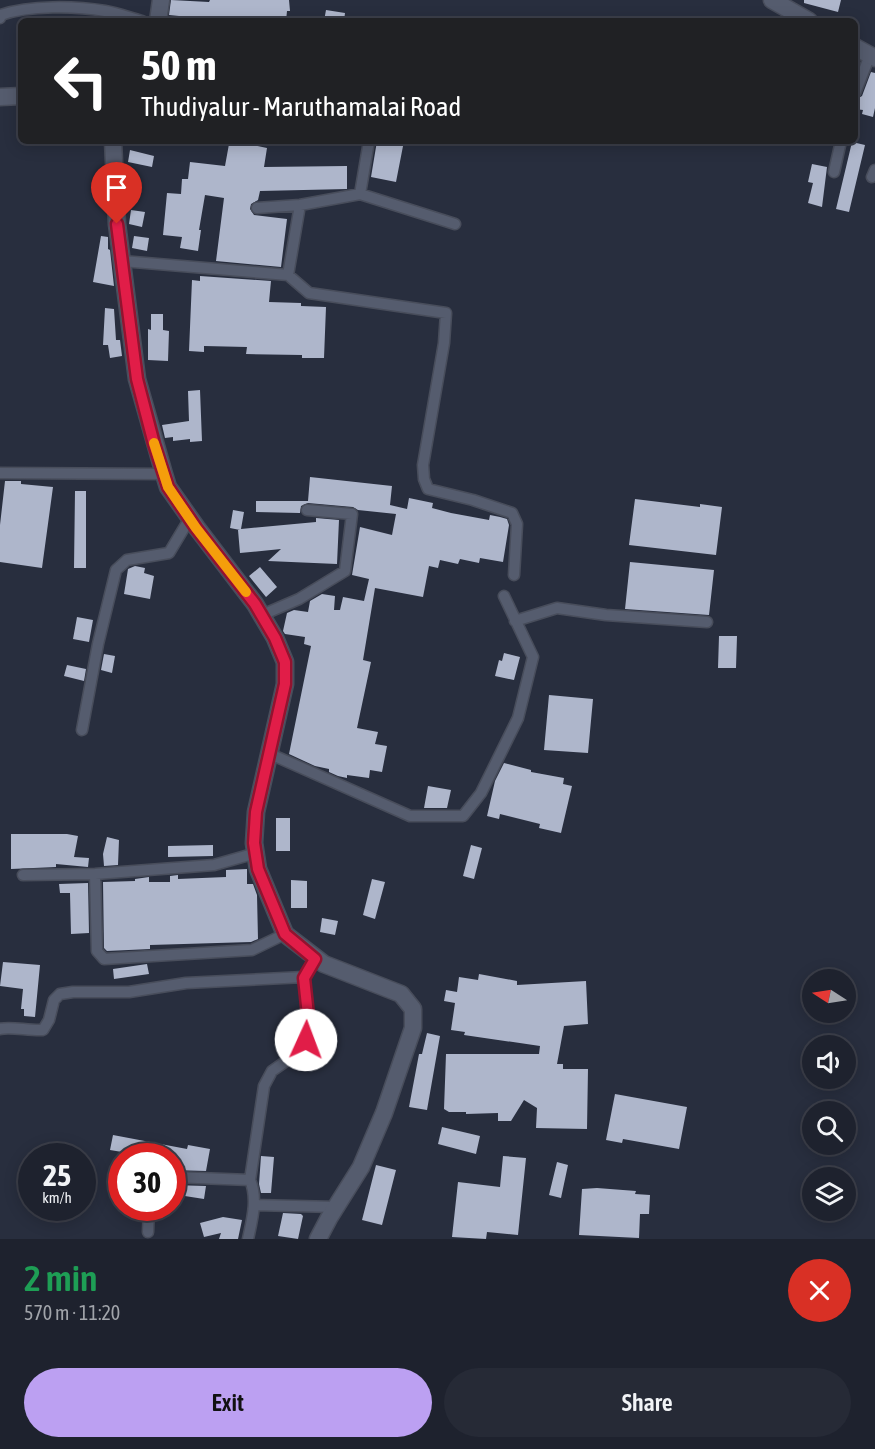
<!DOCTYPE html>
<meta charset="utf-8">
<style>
:root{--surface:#1e222e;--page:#262a36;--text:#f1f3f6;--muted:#a1a4aa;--line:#3c3f4a;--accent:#bca0f2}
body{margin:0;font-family:"Asap Condensed",sans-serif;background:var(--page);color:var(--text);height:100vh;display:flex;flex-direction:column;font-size:22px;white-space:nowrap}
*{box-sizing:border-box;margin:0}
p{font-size:20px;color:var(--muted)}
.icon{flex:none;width:33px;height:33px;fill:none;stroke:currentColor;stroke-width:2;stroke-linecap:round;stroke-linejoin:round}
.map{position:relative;height:1239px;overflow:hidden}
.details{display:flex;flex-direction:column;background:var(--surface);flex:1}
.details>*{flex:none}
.guide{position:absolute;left:18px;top:18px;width:840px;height:126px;border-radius:9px;box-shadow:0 3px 15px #0003,0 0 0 2px var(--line);background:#202124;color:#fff;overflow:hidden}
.needle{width:39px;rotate:282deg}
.controls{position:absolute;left:802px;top:969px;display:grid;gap:12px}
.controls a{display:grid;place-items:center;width:54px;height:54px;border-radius:50%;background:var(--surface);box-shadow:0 3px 15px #0003,0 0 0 2px var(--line);font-size:30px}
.speed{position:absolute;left:18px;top:1143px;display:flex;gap:12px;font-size:30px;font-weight:700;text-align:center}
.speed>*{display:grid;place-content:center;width:78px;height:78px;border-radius:50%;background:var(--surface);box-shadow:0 3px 15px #0003,0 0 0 2px var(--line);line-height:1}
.speed small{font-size:15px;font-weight:400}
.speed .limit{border:9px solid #d22;background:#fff;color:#111}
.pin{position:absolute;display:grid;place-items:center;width:51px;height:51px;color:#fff;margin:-62px -26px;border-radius:50% 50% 50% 0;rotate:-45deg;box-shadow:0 0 6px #0007}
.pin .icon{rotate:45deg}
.me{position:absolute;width:66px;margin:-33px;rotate:2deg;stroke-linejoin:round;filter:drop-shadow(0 0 4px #0008)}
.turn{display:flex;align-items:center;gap:21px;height:126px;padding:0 24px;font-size:27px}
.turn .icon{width:78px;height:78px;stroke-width:2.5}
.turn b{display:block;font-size:42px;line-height:51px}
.round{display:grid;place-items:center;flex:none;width:63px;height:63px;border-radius:32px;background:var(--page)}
.head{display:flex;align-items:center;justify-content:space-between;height:102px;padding:0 24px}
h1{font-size:36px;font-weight:600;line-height:45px;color:#1e9e55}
.primary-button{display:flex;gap:12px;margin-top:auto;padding:12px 24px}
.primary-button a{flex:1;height:69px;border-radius:36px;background:var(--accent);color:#111;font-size:24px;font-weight:600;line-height:69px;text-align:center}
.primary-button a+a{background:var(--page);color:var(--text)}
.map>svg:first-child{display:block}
</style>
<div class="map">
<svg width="875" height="1239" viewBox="0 0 875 1239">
<rect width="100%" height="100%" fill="#282e3e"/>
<!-- building -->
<path fill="#aeb6cb" d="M171 0 209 2 210 0H289L290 11H287L286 21 230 19V21H178L179 16 169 15Z
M804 0H841L838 12 804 3Z
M326 10 345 13 344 21H324Z
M871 72 875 73V108L873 117 862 114 863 110 855 109V100L862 96Z
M240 141H249L248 144 267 148 264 167 347 166V189L260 191 258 200 251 204 250 209 254 215 287 219 281 267 216 261 224 198 205 195 199 230H201L198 251 180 248 182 237 163 235 167 193 181 194 182 179H188L190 162 225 166 229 144 239 146Z
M377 141H404L396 182 371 177Z
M852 142 865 145 849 212 836 209Z
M130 150 154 156 152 167 128 162Z
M812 164 827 167 822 207 808 203 813 183 808 182Z
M131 210 145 212 142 227 129 224Z
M101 236 108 237V249L110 250 114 286 93 282Z
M134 236 149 238 147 251 132 248Z
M200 276 271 281 269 302 301 303V306L326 307 324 358H302V355L246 354 247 347 204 346V352L189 351 192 280 200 281Z
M105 308 114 309 116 340H120L122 356 110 358 108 345H103Z
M151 314H163V330L169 331 168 361 148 360V329L151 330Z
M200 390 202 441 190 442V439L173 441V437L165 438 162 425 189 421 188 391Z
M310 477 392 486 390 505 407 509 409 498 433 503 432 508 451 513 489 520 490 515 500 517 507 519 509 525 503 562 480 558 479 563 460 559 458 564 440 560 438 568 429 566 423 597 375 588 363 660 371 662 357 728 378 732 375 744 387 746 382 772 370 770 369 778 347 775V778L338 776 329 772V769L315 766 289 754 311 646 304 644 305 637 285 634 283 631 287 613 294 610 308 612 310 601 322 594 335 596 334 610H340L343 597 364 601 369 579 352 575 360 527 392 535 396 514 358 510 353 507 308 503 301 506 300 513 256 512V501H308Z
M5 481H21V484L53 487 42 568 0 562V525Z
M75 491H86V568H74Z
M635 499 700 507V504L722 507 716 555 629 545Z
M233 510 244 512 241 529 316 522V518L339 520 337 564 268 561 281 549 240 553 238 530H240L230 528Z
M630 562 714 570 709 615 625 609Z
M135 566 145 568 144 573 154 576 150 599 124 594 128 569Z
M260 567 277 587 266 597 249 576Z
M77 617 93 620 89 642 73 639Z
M719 636H737L736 668H718Z
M504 653 520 657 514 680 495 676 499 660 502 661Z
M104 654 115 656 112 673 101 670Z
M67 665 86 669 84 681 64 676Z
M549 695 593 699 588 753 544 750Z
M504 763 531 770V772L564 778 563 784 572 786 561 833 539 828 540 824 500 814 499 819 487 816 495 781Z
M428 786 451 790 447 808H424Z
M276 818H290V851H276Z
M11 834H67L78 836 74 857 89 858 88 867 56 864V867L11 869Z
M107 837 119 840 118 865 104 866 103 854Z
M213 845V856L168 857V846Z
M471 845 482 848 474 879 463 876Z
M247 869V884H253L257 895 258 939 251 942 150 945V949L107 951 104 948 103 882 135 881V879L149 877V882H170V876L178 875V879L226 877V870Z
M372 879 385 882 375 919 363 915Z
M291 880 307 881V908H291Z
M88 883 89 933 71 934 70 893H60L59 884Z
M322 918 338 921 335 935 320 932Z
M3 962 40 965 35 1017 24 1016V1009H21L23 989 0 986Z
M147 964 149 974 114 979 113 969Z
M479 974 517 981V985L586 981 588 1024 564 1026 557 1064H563V1069H588L587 1129 536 1128 537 1108 524 1100 511 1121H498V1113L466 1114V1112H449L444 1109 446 1054H539L540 1046 464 1035 465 1032 451 1030 455 1003 444 1001 446 990 457 992 459 977 478 980Z
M427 1033 440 1036 427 1110 409 1107 419 1054H422Z
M615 1094 687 1107 679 1149 623 1139 622 1143 606 1140Z
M442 1127 480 1136 476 1154 438 1144Z
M113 1135 187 1149 188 1145 210 1149 206 1171 172 1170V1156H146L110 1150Z
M261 1156 274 1157 271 1193H261L259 1184Z
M503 1156 526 1158 518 1235 487 1232 486 1239 452 1237 458 1182 500 1187Z
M557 1162 568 1165 561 1198 549 1195Z
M376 1165 396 1170 382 1225 362 1220Z
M172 1185 206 1186 204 1199 172 1194Z
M597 1188 636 1191 635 1194 650 1195 649 1214H640L639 1238 579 1235 582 1189Z
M283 1213 301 1214 303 1216 298 1239 278 1236Z
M223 1217 242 1220 238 1239H219L221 1233 204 1237 200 1223Z"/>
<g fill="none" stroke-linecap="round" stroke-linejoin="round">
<defs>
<path id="street" d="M0 18 1 15C29 5 76 6 105 11 118 13 130 18 142 21
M855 93 870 55
M834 172 841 141
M872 177 875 170
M360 194 369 141
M257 208 300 205 360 194 455 224
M122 261 288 275 309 293 446 313 444 343 423 465 424 479 428 489 473 500 512 513 517 524 514 575
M288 275 300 205
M0 473 164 474
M262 615 299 599 345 571 352 514 307 510
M515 621 557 608 606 615 707 622
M82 730 98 644 116 570 127 560 169 553 190 518
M268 753 410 816H463L481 793 518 718 533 657 504 596
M95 874 97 951 104 959 252 950 285 934
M23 875 95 874 214 865 256 853
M0 1029C10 1026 29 1031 43 1030L49 1020 54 1000 60 994 73 992H129L186 983 304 977
M172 1177 250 1180
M254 1205 336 1207
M148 1232 149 1208
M248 1239C252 1220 258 1199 250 1180L264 1086 272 1071 299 1052 306 1040 307 1015 304 977 315 959"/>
<path id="secondary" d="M772 0 809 21
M158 21 161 0
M855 47 875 58
M0 97 21 96
M113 141 117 224 137 379 164 474 168 487 197 528 255 604 275 638 285 662V684L256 812 254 843 258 869 285 934 324 964 401 994 413 1009V1028L384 1113 361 1167 329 1218 318 1239"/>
</defs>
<!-- street casing -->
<use href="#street" stroke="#484d5b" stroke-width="13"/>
<!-- secondary casing -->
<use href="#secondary" stroke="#484d5b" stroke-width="19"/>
<!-- street -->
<use href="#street" stroke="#555c6e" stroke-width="10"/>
<!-- secondary -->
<use href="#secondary" stroke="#555c6e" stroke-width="16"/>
</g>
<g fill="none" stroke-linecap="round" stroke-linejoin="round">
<defs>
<path id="route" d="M117 224 137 379 154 444 168 487 196 528 255 604 275 638 285 662V684L256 812 254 843 258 869 285 934 315 959 304 978 308 1015 306 1040"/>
</defs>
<!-- route casing -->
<use href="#route" stroke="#92132f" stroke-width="15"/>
<!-- route -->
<use href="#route" stroke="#e11d48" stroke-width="10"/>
<!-- slow -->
<path stroke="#f59e0b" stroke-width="10" d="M154 443 168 487 196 528 246 592"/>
</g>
</svg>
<div class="controls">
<a><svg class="needle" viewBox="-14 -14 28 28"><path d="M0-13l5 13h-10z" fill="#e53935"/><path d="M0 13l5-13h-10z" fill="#a1a4aa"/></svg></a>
<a><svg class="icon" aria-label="sound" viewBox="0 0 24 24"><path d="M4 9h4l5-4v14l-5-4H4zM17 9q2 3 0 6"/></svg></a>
<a><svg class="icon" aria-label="search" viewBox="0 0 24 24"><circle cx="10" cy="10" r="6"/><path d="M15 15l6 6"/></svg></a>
<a><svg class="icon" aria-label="layers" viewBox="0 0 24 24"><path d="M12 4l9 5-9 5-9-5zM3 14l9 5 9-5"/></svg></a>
</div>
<div class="speed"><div>25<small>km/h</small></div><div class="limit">30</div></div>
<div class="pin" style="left:117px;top:224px;background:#d93025"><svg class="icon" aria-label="arrive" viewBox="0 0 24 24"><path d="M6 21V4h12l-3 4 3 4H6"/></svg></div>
<svg class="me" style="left:306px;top:1040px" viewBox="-20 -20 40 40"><circle r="19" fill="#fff"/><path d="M0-13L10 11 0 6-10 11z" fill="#e11d48"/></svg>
<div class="guide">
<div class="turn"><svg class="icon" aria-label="left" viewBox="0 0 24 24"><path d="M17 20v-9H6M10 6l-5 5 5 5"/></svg><div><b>50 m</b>Thudiyalur - Maruthamalai Road</div></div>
</div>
</div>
<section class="details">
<div class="head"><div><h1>2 min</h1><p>570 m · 11:20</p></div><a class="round" style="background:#d93025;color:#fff"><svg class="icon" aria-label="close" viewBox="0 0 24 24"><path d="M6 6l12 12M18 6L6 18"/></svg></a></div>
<div class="primary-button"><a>Exit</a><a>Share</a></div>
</section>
